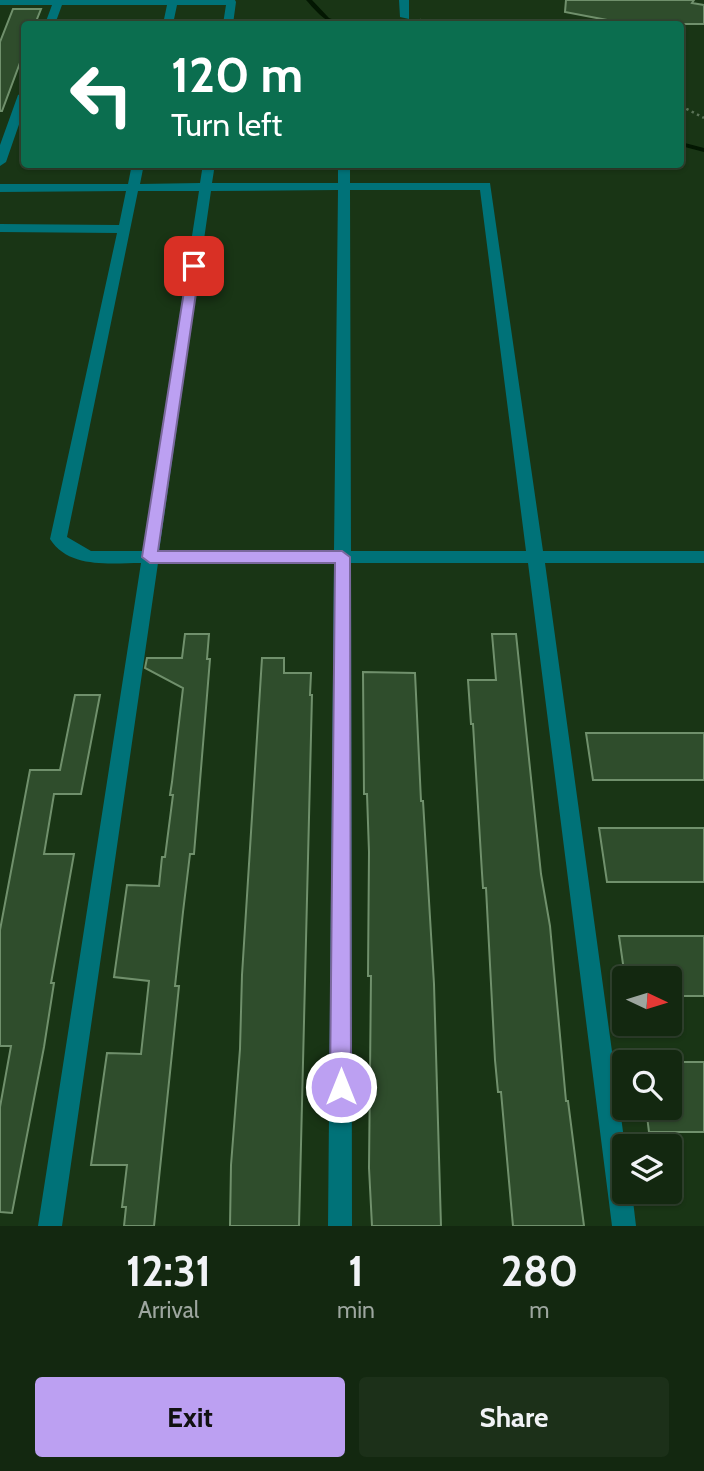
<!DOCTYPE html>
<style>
:root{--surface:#132810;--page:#1c3019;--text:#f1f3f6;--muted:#9da69f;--line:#324430;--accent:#bca0f2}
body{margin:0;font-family:Cabin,sans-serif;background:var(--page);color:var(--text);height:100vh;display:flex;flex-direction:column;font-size:26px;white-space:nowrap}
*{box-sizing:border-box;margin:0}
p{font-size:23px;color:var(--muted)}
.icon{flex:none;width:38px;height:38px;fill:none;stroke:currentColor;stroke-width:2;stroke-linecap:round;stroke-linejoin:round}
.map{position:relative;height:1226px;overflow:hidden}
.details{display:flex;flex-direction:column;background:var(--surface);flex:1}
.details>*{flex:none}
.guide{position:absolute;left:21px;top:21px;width:663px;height:147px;border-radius:7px;box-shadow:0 2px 5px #0004,0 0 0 2px var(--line);background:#0b6e4f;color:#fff;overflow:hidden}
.needle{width:46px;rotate:94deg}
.fabs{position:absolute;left:612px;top:966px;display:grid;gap:14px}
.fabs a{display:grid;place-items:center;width:70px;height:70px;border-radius:7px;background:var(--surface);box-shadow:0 2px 5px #0004,0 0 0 2px var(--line);font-size:35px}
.pin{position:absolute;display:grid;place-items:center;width:60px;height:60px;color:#fff;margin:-30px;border-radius:14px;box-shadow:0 4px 10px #0006}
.me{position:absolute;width:77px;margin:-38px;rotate:0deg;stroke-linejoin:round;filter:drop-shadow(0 0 5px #0008)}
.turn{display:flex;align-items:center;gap:24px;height:147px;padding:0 35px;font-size:32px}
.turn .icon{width:91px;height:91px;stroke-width:2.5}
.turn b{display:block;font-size:49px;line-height:60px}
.eta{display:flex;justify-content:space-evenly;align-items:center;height:119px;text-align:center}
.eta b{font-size:42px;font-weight:700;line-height:49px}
.button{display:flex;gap:14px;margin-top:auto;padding:14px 35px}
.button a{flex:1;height:80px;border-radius:7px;background:var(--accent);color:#111;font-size:28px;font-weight:700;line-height:80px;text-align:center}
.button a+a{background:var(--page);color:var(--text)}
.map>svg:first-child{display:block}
</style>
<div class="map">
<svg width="704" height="1226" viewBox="0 0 704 1226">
<rect width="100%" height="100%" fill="#193515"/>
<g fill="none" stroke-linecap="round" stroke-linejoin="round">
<!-- stream -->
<path fill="#031702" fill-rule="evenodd" d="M306 0H312L329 18 345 24C327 26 317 12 306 0Z
M681 142 704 148V152L681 146Z"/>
</g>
<!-- building -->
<path fill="#2f4d2c" stroke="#70906c" stroke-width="2" d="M566 0H694L692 3 704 5V24H604L607 20 565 12Z
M13 9H41L35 24H24V52L2 111H0V42Z
M185 634H209L207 659H210L194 854H190L183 912 175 986H179L154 1226H124L126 1207H122L127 1165H91L107 1053 141 1054 149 981 114 977 127 885 159 886 162 857H165L173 795H170L172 782 183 688 145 668 147 658H182Z
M492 634H516L541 874 550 926 566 1101H568L584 1226H513L501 1092H498L495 1060 486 888H483L482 873 473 724H471L468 680H496Z
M262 658H284V673H311L310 695H312L299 1226H230L231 1165 240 1049 242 975Z
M363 672 415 673 421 801H423L434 984 441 1226H372L369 1168 371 976H368L369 852 367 794H364Z
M75 695H100L81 794H54L44 854H74L51 983H54L44 1047 12 1213 0 1212V1107L11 1046H0V930L30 770H60Z
M586 733H704V780H593Z
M599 828H704V882H607Z
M619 936H704V996H670V978H625Z
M670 1062H704V1132H649L646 1108H670Z"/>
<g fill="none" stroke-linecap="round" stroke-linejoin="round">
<!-- path -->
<path stroke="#5b7357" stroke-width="2.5" stroke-dasharray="2.5 3.5" stroke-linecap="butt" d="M420 20 446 24
M681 106 704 118"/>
<!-- minor -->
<path fill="#007278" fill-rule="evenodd" d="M0 0H235L236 2 233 24H223L226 5H177L173 24H163L167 5H62L55 24H45L52 5H0Z
M399 0H409V19L400 17Z
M24 92V110L6 162 0 166V145L18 95Z
M132 164H144L140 184 200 183 203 164H215L212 183H338V164H350V183H490L543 551H704V563H545L625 1146V1192H632L636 1226H612L528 563H351L352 1226H328L334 563H158L62 1226H38L141 563C110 563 69 569 50 539L117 233 0 232V224L119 225 126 191 0 192V184H128ZM338 190 334 551H159L211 191ZM350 190H480L526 551H351ZM138 191H199L143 551H91L67 537Z"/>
</g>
<!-- route -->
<path fill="#bca0f2" stroke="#7a689d" stroke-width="2" d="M194 263 200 266 158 551H342L350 557 351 1087 348 1094 341 1097 333 1094 330 1087 335 563H150L142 557 188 266Z"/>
</svg>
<div class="fabs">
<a><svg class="needle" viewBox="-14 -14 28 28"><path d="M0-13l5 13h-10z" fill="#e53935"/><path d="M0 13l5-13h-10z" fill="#9da69f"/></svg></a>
<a><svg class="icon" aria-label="search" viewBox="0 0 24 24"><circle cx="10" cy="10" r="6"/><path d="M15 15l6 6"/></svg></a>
<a><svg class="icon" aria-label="layers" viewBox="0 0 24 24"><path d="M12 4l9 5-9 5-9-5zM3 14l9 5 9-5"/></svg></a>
</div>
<div class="pin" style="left:194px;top:266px;background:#d93025"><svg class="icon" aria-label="arrive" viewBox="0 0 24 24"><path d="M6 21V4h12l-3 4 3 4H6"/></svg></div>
<svg class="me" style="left:341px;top:1087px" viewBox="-20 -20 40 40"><circle r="17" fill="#bca0f2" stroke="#fff" stroke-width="3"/><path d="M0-11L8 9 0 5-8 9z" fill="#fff"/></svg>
<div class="guide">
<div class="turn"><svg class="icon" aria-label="left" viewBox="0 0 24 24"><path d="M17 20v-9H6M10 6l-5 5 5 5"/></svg><div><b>120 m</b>Turn left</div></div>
</div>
</div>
<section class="details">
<div class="eta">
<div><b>12:31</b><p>Arrival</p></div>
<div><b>1</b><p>min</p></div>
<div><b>280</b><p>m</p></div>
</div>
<div class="button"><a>Exit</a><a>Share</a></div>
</section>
